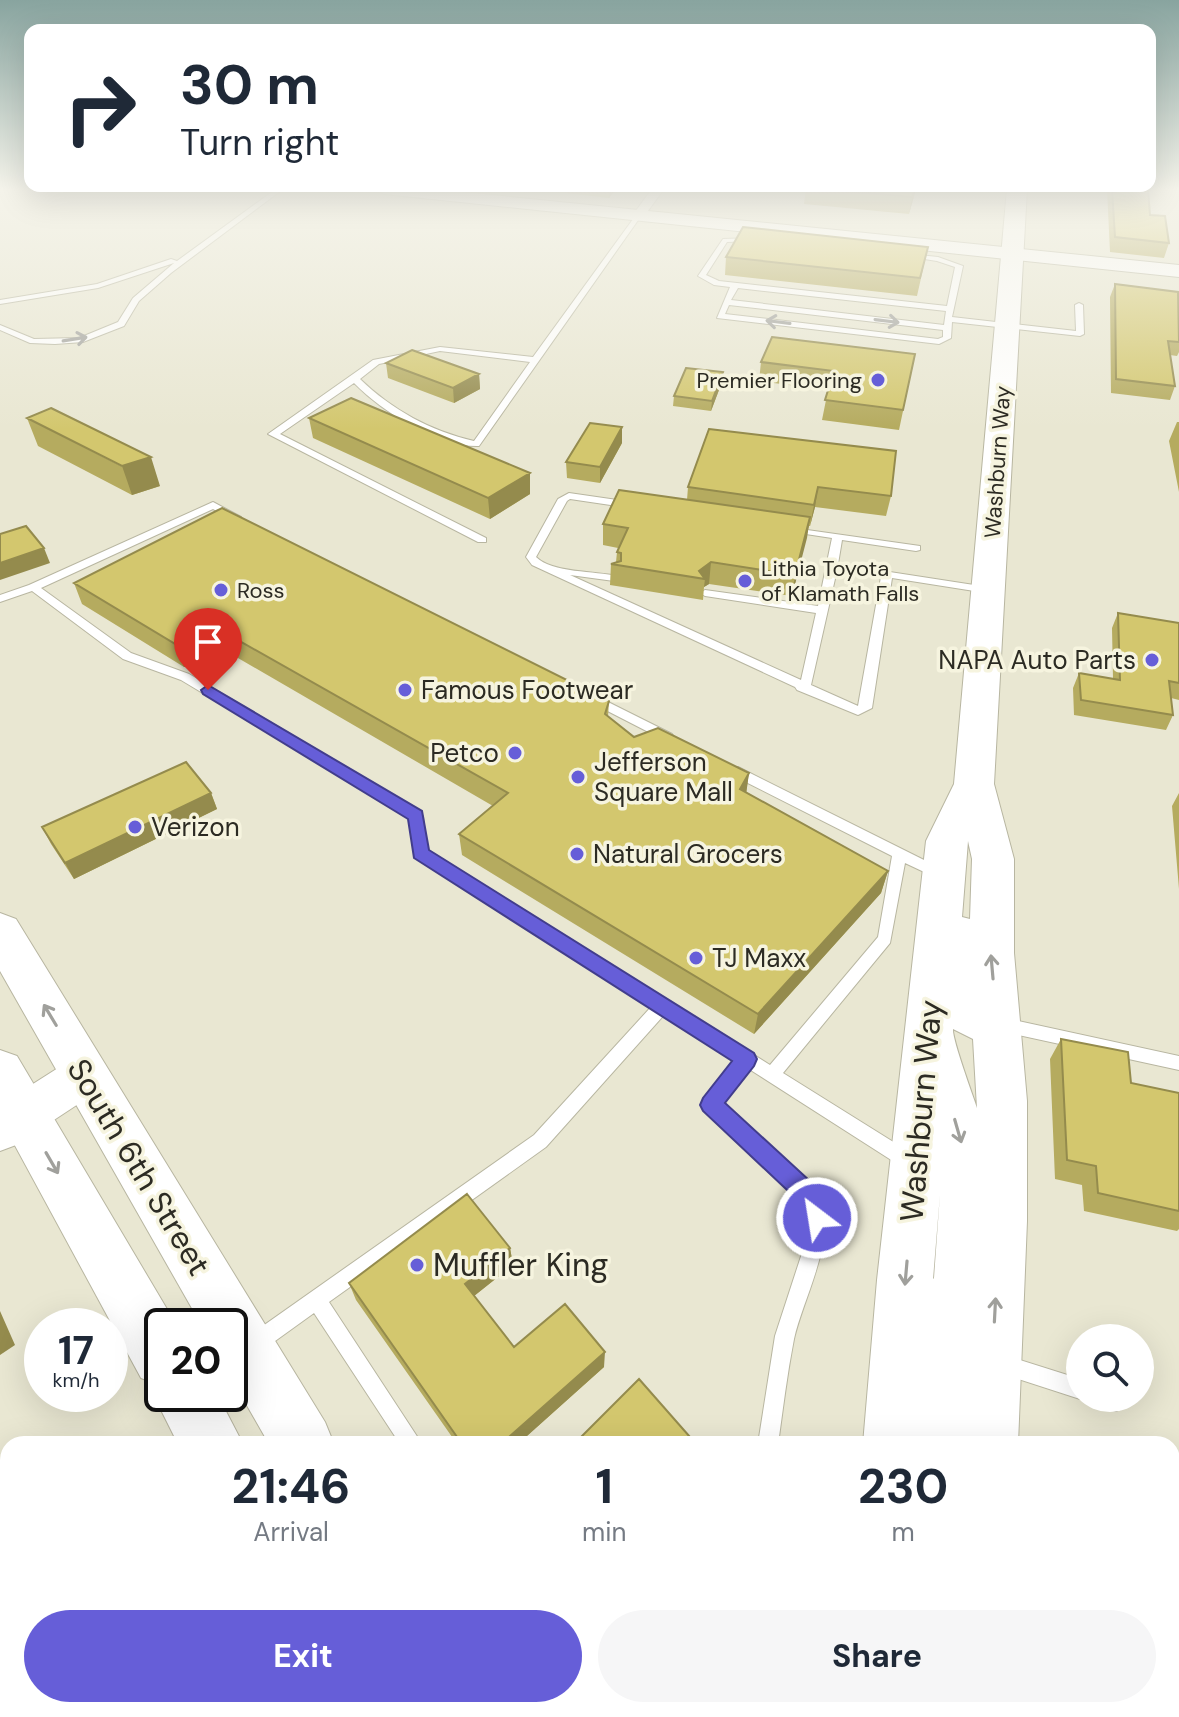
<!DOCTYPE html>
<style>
:root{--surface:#fff;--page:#f6f6f7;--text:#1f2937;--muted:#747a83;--accent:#665ed8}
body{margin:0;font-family:"DM Sans",sans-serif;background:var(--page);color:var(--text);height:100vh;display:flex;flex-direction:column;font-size:30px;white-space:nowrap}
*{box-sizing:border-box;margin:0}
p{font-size:26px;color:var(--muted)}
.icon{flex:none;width:44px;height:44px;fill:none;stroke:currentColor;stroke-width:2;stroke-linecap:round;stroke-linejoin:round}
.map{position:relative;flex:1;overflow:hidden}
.sheet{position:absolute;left:0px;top:1436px;width:1180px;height:282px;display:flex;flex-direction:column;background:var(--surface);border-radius:24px 24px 0 0;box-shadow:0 8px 32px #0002}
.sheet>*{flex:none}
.top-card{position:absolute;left:24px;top:24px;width:1132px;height:168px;border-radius:16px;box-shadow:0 8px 32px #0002;background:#fff;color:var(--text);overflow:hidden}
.buttons{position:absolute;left:1066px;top:1324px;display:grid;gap:16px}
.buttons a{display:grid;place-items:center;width:88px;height:88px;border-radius:50%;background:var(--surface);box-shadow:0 8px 32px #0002;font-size:40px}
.speed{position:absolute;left:24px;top:1308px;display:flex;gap:16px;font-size:40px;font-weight:700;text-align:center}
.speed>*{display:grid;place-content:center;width:104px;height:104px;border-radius:50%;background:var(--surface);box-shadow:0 8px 32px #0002;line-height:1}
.speed small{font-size:20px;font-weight:400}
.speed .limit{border:4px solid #111;border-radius:12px;background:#fff;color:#111}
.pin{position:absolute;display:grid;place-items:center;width:68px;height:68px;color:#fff;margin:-82px -34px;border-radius:50% 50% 50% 0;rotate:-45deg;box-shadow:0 0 8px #0007}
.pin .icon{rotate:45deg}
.me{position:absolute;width:88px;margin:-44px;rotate:329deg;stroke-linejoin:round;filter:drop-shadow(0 0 6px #0008)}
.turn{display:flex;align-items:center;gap:28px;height:168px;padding:0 24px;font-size:36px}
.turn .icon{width:104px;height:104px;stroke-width:2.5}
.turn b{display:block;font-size:56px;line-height:68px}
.eta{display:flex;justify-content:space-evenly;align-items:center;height:136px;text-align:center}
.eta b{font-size:48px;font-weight:700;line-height:56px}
.action{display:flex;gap:16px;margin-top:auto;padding:16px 24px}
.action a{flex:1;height:92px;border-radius:48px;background:var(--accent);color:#fff;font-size:32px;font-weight:700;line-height:92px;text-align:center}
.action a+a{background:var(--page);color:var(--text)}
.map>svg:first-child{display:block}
</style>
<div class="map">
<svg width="1179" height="1717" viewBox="0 0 1179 1717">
<rect width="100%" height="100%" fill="#e9e7d2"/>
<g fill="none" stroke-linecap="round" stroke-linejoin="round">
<defs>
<path id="lane" d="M276 189H283L171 273 139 301 124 326 83 342 55 344 30 343 0 330V325L34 339 79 338 118 322 133 298 174 263 98 288 0 304V300L97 284 171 259 177 261Z
M636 215 641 216 479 446C437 447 383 412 354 383L280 434 486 538V542H478L268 434 373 360 440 347 533 357ZM440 351 530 362 474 441C431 431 392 410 360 379L379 364Z
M754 238 756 241 727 242 706 275 719 281 947 306 955 267 937 261 905 256 909 254 938 257 963 266 952 317 1076 331 1075 305 1079 303 1083 305 1084 334 1080 336 952 322 951 338 939 344 717 318 730 287 714 285 698 276 723 239ZM738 288 946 311 944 325 731 300ZM729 305 943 330V337L938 339 725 314Z
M569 493 631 502 636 505 631 508 570 499 567 501 536 557C552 573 595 571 618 576V580L614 581 570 575 801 680 816 613 705 596 700 593 705 590 818 606 832 538 786 531V527L920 546V550L916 551 842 540 838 564 987 587 992 590 987 593 892 578 872 708 858 715 797 690 795 687 532 565 526 557 558 499ZM837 570 881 577 858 706 811 685Z
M213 502 241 517 232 519 213 509 41 588 131 653 189 674 416 809 423 816 427 850 770 1065 878 937 892 856 728 773 727 770 728 767H738L944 870 946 874 944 878 939 879 905 863 890 943 783 1073 911 1153 914 1159 911 1165 905 1167 899 1165 749 1069 722 1104 820 1195C838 1237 803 1298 794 1339 787 1374 783 1409 778 1444H758L775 1336 804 1247 806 1232 805 1205 705 1110 703 1105 705 1100 736 1061 664 1015 546 1147 329 1302 422 1444H400L314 1313 264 1349 257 1352 250 1349 247 1342 250 1335 534 1135 651 1007 415 857 409 818 406 815 181 680 123 659 32 591 0 602V595L29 585Z
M594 695 672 734 674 737 672 740H664L590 702 588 699Z
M1005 1018 1179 1056V1070L1005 1032 999 1030 997 1025 999 1020Z
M1004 1355 1080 1379V1398H1082L1080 1399 997 1372 994 1365 997 1358Z
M1097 1398H1125L1126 1401 1123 1408 1116 1411 1100 1405Z
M576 1710H602L605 1717H579Z
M711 1710H735L732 1717H708Z"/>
<path id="street" d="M652 189H664L642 219H634L632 216Z"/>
<path id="secondary" d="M375 189H433L1179 265V277L384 194Z
M85 1055 101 1061 107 1075 101 1089 16 1145 0 1151V1105L69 1061Z"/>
<path id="primary" d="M1007 189H1027L994 784 1014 859V953L1027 1101V1221L1018 1444H863L877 1280 926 841 954 784ZM968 841 972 859 970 919 962 917ZM953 1029 973 1039 977 1108C972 1093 952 1039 953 1029ZM940 1194 934 1278 933 1279Z
M0 913 16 919 325 1422 334 1444H269L230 1376V1326H202L0 971Z
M0 1050 17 1056 177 1326H162V1394H217L243 1444H178L153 1394 157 1384 141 1378 0 1118Z
M327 1710H400L403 1717H330Z
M425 1710H498L501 1717H428Z
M841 1710H913V1717H841Z
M935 1710H1007V1717H935Z"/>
</defs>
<!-- lane casing -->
<use href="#lane" stroke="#b8b6a1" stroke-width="2"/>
<!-- street casing -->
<use href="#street" stroke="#b8b6a1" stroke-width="2"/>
<!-- secondary casing -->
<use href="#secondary" stroke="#b8b6a1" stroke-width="2"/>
<!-- primary casing -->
<use href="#primary" stroke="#b8b6a1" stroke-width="2"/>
<!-- lane -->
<use href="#lane" fill="#fff" fill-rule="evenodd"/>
<!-- street -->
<use href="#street" fill="#fff" fill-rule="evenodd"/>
<!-- secondary -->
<use href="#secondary" fill="#fff" fill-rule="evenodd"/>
<!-- primary -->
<use href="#primary" fill="#fff" fill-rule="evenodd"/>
</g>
<!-- wall -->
<path fill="#b5ab5f" d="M532 189H616L609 198Z
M806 189H916L909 214 804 204Z
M1107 189H1148L1150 215 1169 243 1164 258 1110 252Z
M928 247 917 296 725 275 726 257Z
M1115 284 1179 306V352L1177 356 1170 355 1175 386 1170 400 1111 393 1110 297Z
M915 354 899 430 822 420 828 390 759 381 761 362Z
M386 363 479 374 480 389 454 403 388 378Z
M723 372 722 382 711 411 673 406 674 396Z
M27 418 160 486 132 495 38 446Z
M309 418 530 494 490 519 313 438Z
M1177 422H1179V492L1169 441Z
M709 429 891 496 886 516 815 507 810 526H809L792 596 709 584 704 587 703 600 610 585 611 564 616 562 617 552 618 548 603 545V524L687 500 688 487Z
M622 443 600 483 567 478 566 462Z
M74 583 609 701 608 717 634 737 749 773 746 792 888 871 881 893 754 1034 462 855 459 834 493 806 219 647 184 667 82 604Z
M1118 613 1179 623V700L1171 698 1173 715 1166 730 1074 715 1073 688 1079 673 1113 679 1112 628Z
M211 793 217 809 74 879 51 844 42 827Z
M1179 793V889L1172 806Z
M1061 1039 1131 1083 1179 1093V1229L1177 1231 1084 1211 1082 1185 1055 1179 1050 1059Z
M510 1248 513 1265 474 1296 514 1347 604 1367 518 1444H457L356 1300 349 1283Z"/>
<!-- shaded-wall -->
<path fill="#948b4d" d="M609 189H616L609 198Z
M915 189H916L909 214 912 197Z
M723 372 722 382 711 411 712 401Z
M479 374 480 389 454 403 453 388Z
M622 427V443L600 483V467Z
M151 457 160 486 132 495 122 466Z
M530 473V494L490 519 488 498Z
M818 487 815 507 810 526 814 505Z
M810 517 807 538 792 596 795 575Z
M44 548 50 563 0 580V563Z
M711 562 709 584 704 587 705 579 699 571Z
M213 626 219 647 184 667 177 645Z
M749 773 746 795 740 789Z
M211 793 217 809 74 879 65 863Z
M888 871 881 893 754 1034 758 1014Z
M510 1248 513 1265 469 1300 465 1284Z
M0 1311 15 1345 0 1355Z
M605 1352 604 1367 518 1444H501Z
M8 1600V1624L0 1630V1606Z
M155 1711 167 1715 168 1717H158Z"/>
<!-- building -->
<path fill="#d3c76e" stroke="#948b4d" stroke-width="2" d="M823 189H915L912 197Z
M1112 189H1148L1150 215 1165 216 1169 243 1115 237Z
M743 227 928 247 920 278 726 257Z
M1115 284 1178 292 1179 342 1168 341 1175 386 1116 379Z
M772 337 915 354 903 410 825 400 834 371 761 362Z
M412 350 479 374 453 388 386 363Z
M686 368 723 372 712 401 674 396Z
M351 398 530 473 488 498 309 418Z
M51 408 151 457 122 466 27 418Z
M590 423 622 427 600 467 566 462Z
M709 429 896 451 891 496 818 487 814 505 688 487Z
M619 490 810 517 795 575 711 562 699 571 705 579 611 564 621 561V553L617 552 628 528 603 524Z
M222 508 609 701 605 714 634 737 658 728 749 773 740 789 888 871 758 1014 459 834 508 793 213 626 177 645 74 583Z
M26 526 44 548 0 563V534Z
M1118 613 1179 623V683L1169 681 1173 715 1081 700 1079 673 1120 680Z
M186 762 211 793 65 863 42 827Z
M1061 1039 1128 1052 1131 1083 1179 1093V1211L1098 1193 1096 1166 1067 1160Z
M467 1194 510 1248 465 1284 514 1347 565 1304 605 1352 501 1444H462L349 1283Z
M639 1379 690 1437 683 1444H574Z
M8 1480V1600L0 1606V1486Z
M155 1711 158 1717H148Z"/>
<!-- one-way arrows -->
<defs><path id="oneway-shaft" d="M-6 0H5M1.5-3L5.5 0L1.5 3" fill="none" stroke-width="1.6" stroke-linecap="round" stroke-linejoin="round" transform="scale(2)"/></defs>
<g stroke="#a0a09c">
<use href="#oneway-shaft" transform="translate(887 321) rotate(7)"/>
<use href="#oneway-shaft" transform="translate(778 322) rotate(-173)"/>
<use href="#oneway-shaft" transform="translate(75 339) rotate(-9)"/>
<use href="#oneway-shaft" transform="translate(992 967) rotate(-95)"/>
<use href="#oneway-shaft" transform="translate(50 1015) rotate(-121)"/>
<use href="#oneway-shaft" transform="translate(958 1131) rotate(74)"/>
<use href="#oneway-shaft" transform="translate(52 1163) rotate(60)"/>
<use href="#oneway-shaft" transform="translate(906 1273) rotate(95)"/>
<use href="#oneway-shaft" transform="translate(995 1310) rotate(-87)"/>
</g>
<!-- sky -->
<linearGradient id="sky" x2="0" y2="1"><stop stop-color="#88a49f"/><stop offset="0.44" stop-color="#f5f4eb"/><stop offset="1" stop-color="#f5f4eb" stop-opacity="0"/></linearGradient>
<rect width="1179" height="429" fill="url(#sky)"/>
<!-- route -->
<path fill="#665ed8" stroke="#423d8c" stroke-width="2" d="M208 685 422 811 429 850 754 1053 757 1059 754 1066 725 1103 823 1193 829 1218 826 1226 817 1230 809 1226 804 1206 703 1111 700 1105 703 1098 732 1061 414 858 408 819 203 694 201 690Z"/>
<!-- markers -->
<g fill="#665ed8" stroke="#f6f4df" stroke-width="3">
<circle cx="878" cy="380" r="8"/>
<circle cx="745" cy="581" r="8"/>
<circle cx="221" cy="590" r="8"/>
<circle cx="1152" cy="660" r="8"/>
<circle cx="405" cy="690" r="8"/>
<circle cx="515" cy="753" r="8"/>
<circle cx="578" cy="777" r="8"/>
<circle cx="135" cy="827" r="8"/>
<circle cx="577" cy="854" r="8"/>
<circle cx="696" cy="958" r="8"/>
<circle cx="417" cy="1265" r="8"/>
</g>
<g text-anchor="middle" stroke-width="7" stroke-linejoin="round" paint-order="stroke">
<!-- far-poi labels -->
<g font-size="22" fill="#2c2b23" stroke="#f6f4df" text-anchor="start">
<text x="862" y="388" text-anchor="end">Premier Flooring</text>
<text x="761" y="576">Lithia Toyota<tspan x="761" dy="25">of Klamath Falls</tspan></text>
<text x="237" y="598">Ross</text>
</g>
<!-- far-street labels -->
<g font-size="22" fill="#2c2b23" stroke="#f6f4df">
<text transform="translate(997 462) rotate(-86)" y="8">Washburn Way</text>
</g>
<!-- poi labels -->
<g font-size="26" fill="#2c2b23" stroke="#f6f4df" text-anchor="start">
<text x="1136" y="669" text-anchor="end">NAPA Auto Parts</text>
<text x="421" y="699">Famous Footwear</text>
<text x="499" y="762" text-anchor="end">Petco</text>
<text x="594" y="771">Jefferson<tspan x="594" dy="30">Square Mall</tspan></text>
<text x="151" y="836">Verizon</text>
<text x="593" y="863">Natural Grocers</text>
<text x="712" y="967">TJ Maxx</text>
</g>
<!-- near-street labels -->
<g font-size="32" fill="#2c2b23" stroke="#f6f4df">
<text transform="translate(921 1111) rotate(-85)" y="11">Washburn Way</text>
<text transform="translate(139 1167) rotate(59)" y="11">South 6th Street</text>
</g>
<!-- near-poi labels -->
<g font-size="32" fill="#2c2b23" stroke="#f6f4df" text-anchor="start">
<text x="433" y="1276">Muffler King</text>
</g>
</g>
</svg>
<div class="buttons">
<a><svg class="icon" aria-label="search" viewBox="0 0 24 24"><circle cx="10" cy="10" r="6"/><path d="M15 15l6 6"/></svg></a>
</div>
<div class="speed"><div>17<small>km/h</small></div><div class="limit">20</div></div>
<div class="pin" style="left:208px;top:690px;background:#d93025"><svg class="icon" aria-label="arrive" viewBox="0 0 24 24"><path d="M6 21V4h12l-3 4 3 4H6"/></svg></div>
<svg class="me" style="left:817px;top:1218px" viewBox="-20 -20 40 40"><circle r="17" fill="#665ed8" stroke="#fff" stroke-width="3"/><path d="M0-11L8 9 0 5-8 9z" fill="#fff"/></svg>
<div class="top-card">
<div class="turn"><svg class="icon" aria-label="right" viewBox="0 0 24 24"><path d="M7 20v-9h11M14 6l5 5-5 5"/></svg><div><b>30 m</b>Turn right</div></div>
</div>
<section class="sheet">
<div class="eta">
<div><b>21:46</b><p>Arrival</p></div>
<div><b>1</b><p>min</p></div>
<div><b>230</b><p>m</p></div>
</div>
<div class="action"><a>Exit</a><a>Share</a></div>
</section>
</div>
